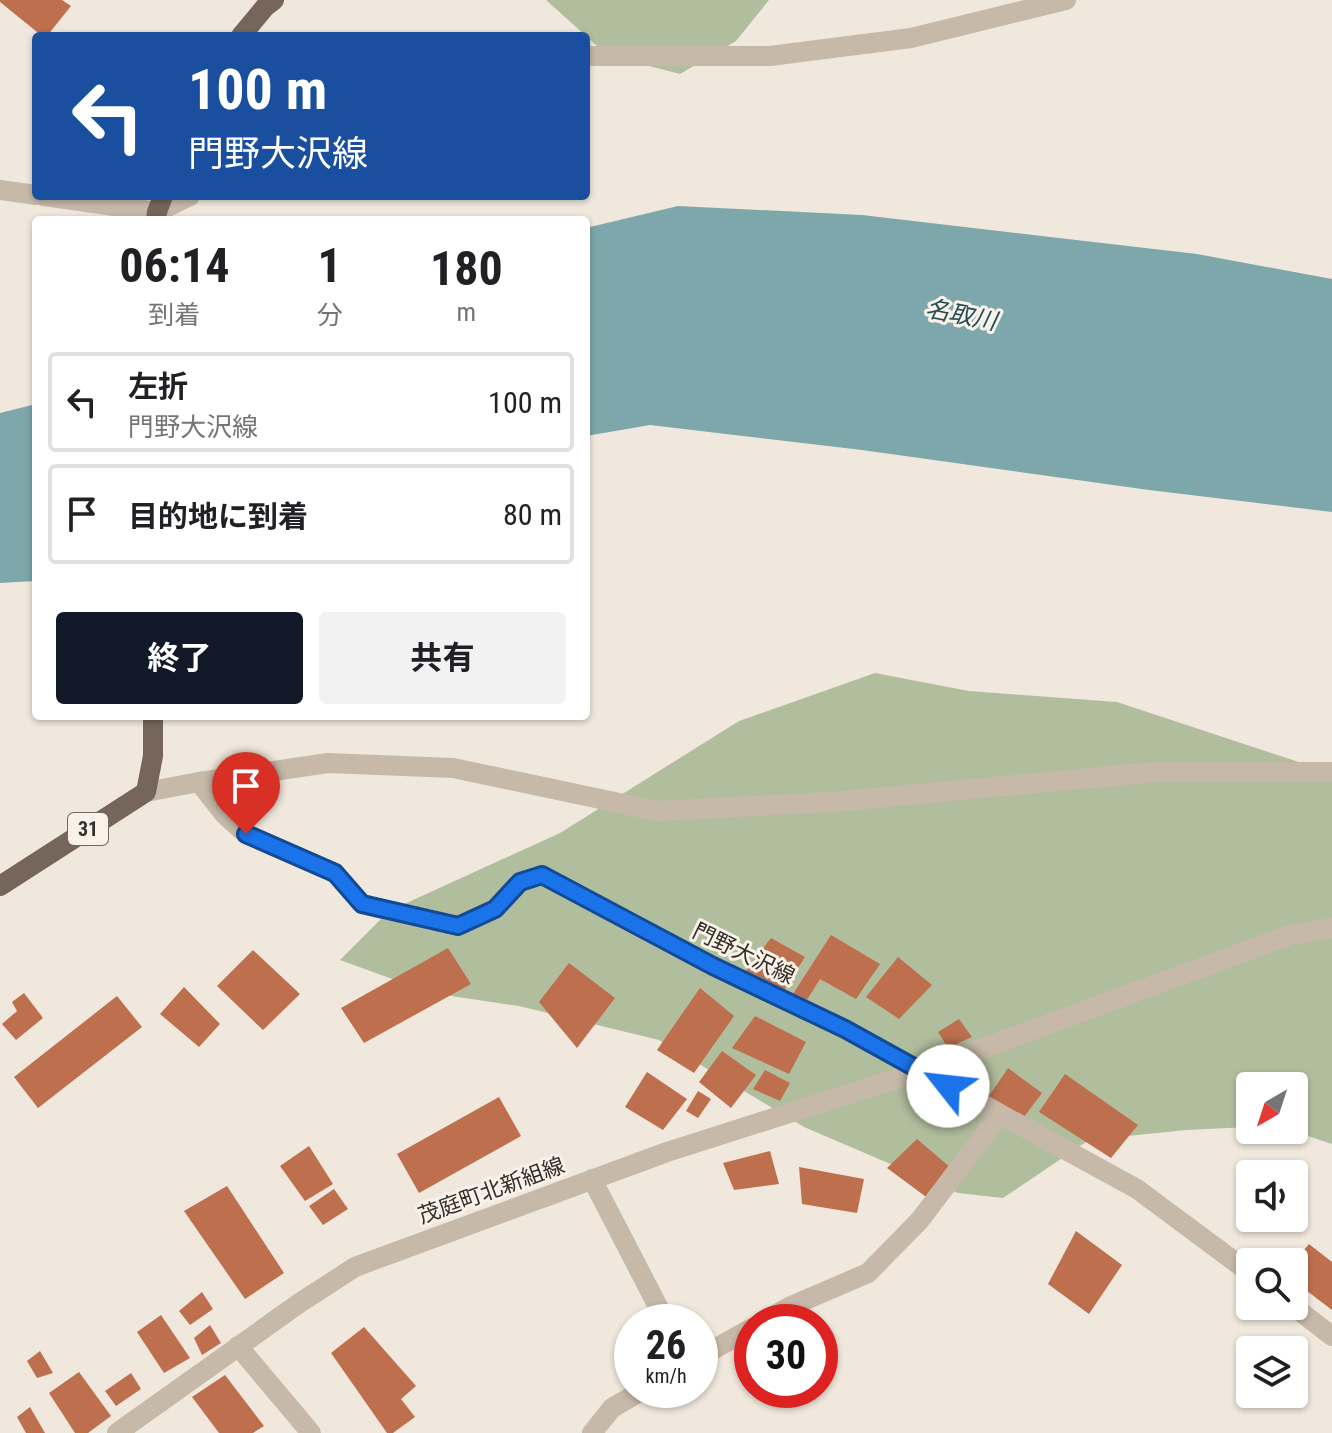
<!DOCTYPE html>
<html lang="ja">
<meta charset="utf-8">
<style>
:root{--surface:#fff;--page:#f2f2f2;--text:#202124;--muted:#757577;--line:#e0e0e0;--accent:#111827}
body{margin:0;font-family:"Roboto Condensed","Noto Sans JP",sans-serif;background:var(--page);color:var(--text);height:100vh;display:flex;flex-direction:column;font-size:30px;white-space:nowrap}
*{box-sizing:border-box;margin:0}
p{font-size:26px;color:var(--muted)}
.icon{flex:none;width:44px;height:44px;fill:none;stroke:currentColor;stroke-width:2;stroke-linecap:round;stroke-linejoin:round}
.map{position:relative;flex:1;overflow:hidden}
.details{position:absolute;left:32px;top:216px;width:558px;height:504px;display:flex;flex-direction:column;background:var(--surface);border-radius:8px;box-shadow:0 2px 6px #0004}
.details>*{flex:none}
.top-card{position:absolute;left:32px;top:32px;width:558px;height:168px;border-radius:8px;box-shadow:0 2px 6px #0004;background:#1a4fa0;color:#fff;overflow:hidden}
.needle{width:52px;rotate:219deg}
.controls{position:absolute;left:1236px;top:1072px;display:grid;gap:16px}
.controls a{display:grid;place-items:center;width:72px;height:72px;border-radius:8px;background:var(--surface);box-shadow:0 2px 6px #0004;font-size:40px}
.speed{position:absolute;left:614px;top:1304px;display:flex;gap:16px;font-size:40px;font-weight:700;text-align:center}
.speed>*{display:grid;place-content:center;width:104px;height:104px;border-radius:50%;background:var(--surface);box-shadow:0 2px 6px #0004;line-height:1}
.speed small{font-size:20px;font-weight:400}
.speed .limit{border:12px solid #d22;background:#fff;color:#111}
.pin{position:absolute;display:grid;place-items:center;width:68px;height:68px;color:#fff;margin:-82px -34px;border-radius:50% 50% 50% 0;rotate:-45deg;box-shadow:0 0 8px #0007}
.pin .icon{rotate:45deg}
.me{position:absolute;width:88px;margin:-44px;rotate:299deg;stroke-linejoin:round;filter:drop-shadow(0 0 6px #0008)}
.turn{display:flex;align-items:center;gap:28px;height:168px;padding:0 24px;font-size:36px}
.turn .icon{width:104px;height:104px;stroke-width:2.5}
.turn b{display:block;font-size:56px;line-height:68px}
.eta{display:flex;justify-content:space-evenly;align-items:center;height:136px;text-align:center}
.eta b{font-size:48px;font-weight:700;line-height:56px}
.action{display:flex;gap:16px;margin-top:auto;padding:16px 24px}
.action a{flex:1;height:92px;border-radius:8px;background:var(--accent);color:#fff;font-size:32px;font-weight:700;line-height:92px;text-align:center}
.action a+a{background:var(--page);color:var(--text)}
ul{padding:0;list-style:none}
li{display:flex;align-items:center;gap:24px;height:100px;margin:0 16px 12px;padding:0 8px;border:4px solid var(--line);border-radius:8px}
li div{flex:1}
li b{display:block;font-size:30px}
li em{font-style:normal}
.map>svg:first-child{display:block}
</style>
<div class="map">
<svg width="1332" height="1433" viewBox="0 0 1332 1433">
<rect width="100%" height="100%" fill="#f0e8dc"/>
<!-- green -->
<path fill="#b1be9d" d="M546 0H769L736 41 680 74 607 55Z
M875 673 969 691 1117 702 1332 773V1144L1290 1130H1294V1086H1250V1127L1186 1130 1089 1140 1003 1198 958 1193 804 1127 659 1040 519 1006 431 993 340 960 389 911 560 833 739 721Z"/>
<!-- water -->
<path fill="#7da7ab" d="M678 206 862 215 1197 254 1332 279V512L1149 490 862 450 650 425 586 436V228Z
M36 404V581L0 583V413Z"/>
<!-- building -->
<path fill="#bd6f4e" d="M0 0H62L71 6 47 36H42L0 2Z
M831 935 880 964 856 999 820 979 805 1003 791 997Z
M771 938 805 957 784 990 745 972Z
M448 948 471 984 364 1043 341 1008Z
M253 950 300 994 263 1030 217 986Z
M898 957 932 985 899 1019 866 997Z
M569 963 615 998 577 1048 539 1002Z
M184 987 220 1024 199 1047 160 1014Z
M700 988 734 1016 694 1073 657 1050Z
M24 993 43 1018 16 1040 2 1024 17 1011 12 1002Z
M117 996 142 1027 38 1108 14 1077Z
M755 1016 806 1042 789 1074 732 1048Z
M959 1019 972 1037 948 1048 938 1032Z
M722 1051 756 1075 731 1108 699 1082Z
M1008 1068 1042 1093 1024 1117 989 1096Z
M765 1070 790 1083 780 1101 753 1089Z
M647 1072 687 1099 663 1130 625 1107Z
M1065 1074 1138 1125 1111 1158 1039 1112Z
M698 1091 711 1099 698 1118 686 1111Z
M499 1097 521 1136 419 1193 397 1154Z
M917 1139 951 1168 929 1199 887 1168Z
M309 1146 333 1184 305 1201 280 1166Z
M770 1151 779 1184 734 1190 723 1163Z
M799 1167 864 1179 857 1213 802 1204Z
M227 1186 284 1273 245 1299 184 1211Z
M334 1189 348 1209 323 1225 309 1206Z
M1076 1231 1122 1265 1089 1314 1048 1284Z
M1309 1244 1332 1262V1310L1294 1281V1262Z
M202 1292 213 1309 190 1325 179 1311Z
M161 1315 190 1358 164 1373 137 1332Z
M210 1325 221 1343 202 1355 194 1338Z
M364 1327 416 1386 401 1399 415 1417 393 1433H387L331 1353Z
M40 1351 53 1373 37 1378 27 1361Z
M79 1372 111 1416 88 1433H75L49 1393Z
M131 1373 141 1389 116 1406 105 1391Z
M225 1375 264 1426 253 1433H219L192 1397Z
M30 1407 45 1433H26L17 1417Z"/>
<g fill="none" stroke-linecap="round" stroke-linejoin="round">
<!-- minor -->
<path stroke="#c7b9a9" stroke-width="20" d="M586 56H770L911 38 1066 0
M157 212 190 196
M199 782 223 813 246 834 335 873 362 904 378 908 458 926 495 909 520 882 542 875 713 966 845 1029 1000 1114 920 1220 868 1273 789 1307 763 1322
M1000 1114 1137 1189 1250 1273
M592 1179 666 1322
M1293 1306 1332 1336
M238 1346 311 1433
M700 1357 752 1328
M117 1433 298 1304 355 1267 667 1152 921 1071 1290 935 1332 928
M592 1433 612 1408 643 1390"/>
<!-- tertiary -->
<path stroke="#c7b9a9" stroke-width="20" d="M0 190 36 195
M44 196 157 212
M146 792 199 782 328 763 453 768 657 811 832 802 1156 772H1332"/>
<!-- primary -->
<path stroke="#76655b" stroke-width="20" d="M241 36 265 7 274 0
M156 220 157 212 163 196
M0 886 146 792 153 756V716"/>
</g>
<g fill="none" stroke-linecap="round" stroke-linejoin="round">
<defs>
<path id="route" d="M246 834 335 873 362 904 458 926 495 909 520 882 542 875 713 966 845 1029 948 1086"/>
</defs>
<!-- route casing -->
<use href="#route" stroke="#114b97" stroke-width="20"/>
<!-- route -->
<use href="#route" stroke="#1a73e8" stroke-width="14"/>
</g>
<g text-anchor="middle" stroke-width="6" stroke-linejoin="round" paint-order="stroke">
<!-- shield labels -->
<rect fill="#f8f2e8" stroke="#706862" stroke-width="2" x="68" y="813" width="40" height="32" rx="6"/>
<g font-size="20" font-weight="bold" fill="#352d28">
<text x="88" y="836">31</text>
</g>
<!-- street labels -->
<g font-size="22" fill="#352d28" stroke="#f8f2e8">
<text transform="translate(744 953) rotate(26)" y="8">門野大沢線</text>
<text transform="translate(491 1190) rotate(-20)" y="8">茂庭町北新組線</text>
</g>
<!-- water labels -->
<g font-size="24" font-style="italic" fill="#214d54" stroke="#f8f2e8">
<text transform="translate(961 315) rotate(11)" y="8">名取川</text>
</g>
</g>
</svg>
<div class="controls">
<a><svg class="needle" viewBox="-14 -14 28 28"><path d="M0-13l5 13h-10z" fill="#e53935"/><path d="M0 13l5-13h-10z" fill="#757577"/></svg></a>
<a><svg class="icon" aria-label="sound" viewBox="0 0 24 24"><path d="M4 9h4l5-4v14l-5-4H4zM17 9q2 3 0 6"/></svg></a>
<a><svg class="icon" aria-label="search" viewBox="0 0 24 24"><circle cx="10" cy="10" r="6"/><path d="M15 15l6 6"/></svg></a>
<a><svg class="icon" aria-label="layers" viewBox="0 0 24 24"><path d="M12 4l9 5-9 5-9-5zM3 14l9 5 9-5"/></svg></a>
</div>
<div class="speed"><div>26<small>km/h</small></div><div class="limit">30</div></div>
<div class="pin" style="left:246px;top:834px;background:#d93025"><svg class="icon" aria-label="arrive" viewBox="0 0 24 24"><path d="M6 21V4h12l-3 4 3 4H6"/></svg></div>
<svg class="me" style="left:948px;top:1086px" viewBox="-20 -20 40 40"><circle r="19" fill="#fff"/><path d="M0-13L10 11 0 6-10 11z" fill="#1a73e8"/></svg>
<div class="top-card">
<div class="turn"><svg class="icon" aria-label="left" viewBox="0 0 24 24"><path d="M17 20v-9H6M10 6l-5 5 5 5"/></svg><div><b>100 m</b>門野大沢線</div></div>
</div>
<section class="details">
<div class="eta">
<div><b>06:14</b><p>到着</p></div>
<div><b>1</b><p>分</p></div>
<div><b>180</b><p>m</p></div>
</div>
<ul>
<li><svg class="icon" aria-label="left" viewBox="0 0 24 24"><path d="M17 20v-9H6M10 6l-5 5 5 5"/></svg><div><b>左折</b><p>門野大沢線</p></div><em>100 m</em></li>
<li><svg class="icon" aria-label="arrive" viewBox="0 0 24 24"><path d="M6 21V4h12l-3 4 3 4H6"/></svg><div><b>目的地に到着</b></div><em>80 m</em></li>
</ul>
<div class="action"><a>終了</a><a>共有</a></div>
</section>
</div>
